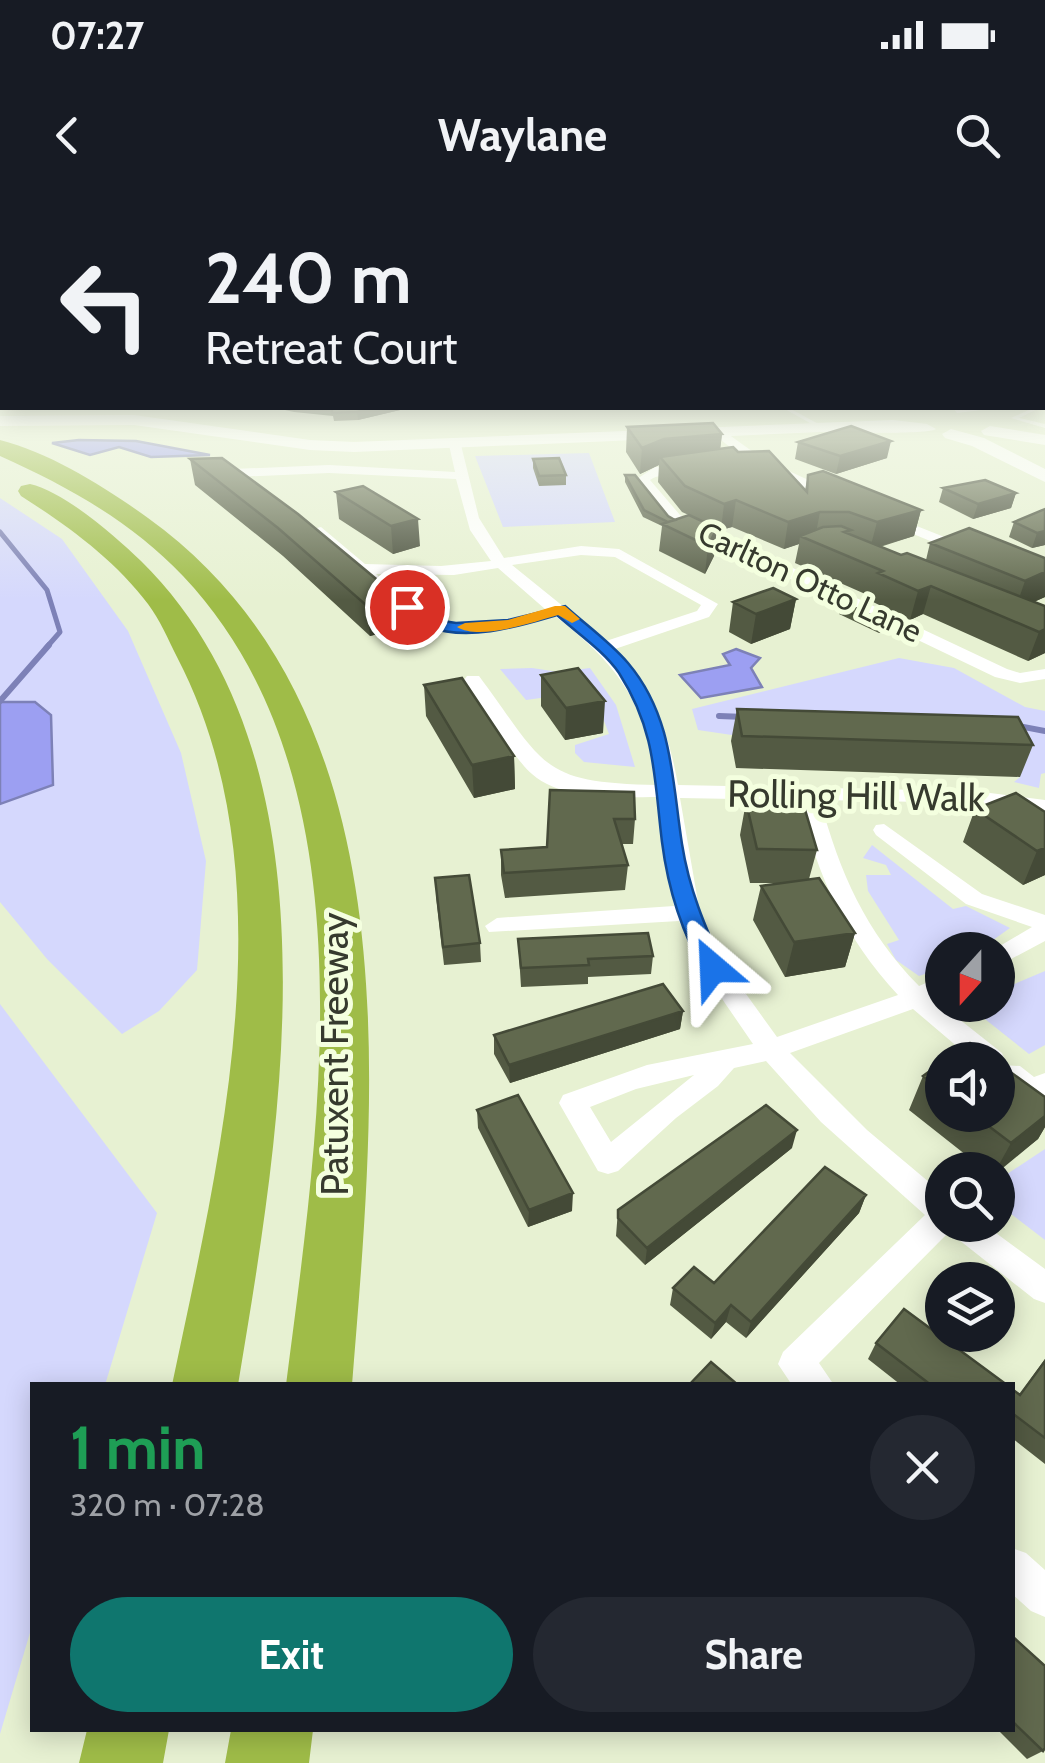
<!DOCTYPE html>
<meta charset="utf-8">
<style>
:root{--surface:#171b24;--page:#242831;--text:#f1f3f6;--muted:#9ea1a6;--accent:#0f766e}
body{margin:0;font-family:Cabin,sans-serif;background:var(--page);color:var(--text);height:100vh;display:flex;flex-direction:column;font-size:38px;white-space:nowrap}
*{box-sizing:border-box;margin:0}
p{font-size:32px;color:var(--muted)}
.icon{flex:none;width:55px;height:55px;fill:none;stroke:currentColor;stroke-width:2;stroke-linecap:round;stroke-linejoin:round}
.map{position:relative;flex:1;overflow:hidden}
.drawer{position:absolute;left:30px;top:1182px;width:985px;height:350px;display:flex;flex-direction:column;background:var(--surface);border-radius:0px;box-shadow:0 5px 25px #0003}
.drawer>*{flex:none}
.guide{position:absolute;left:0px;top:0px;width:1045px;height:210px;box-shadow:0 5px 25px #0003;background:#171b24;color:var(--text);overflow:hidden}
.needle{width:65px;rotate:201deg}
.controls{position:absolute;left:925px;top:732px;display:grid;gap:20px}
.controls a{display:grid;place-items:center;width:90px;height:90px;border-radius:50%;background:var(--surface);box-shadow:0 5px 25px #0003;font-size:50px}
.pin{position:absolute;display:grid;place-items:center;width:85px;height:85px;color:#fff;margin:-42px;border:5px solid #fff;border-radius:50%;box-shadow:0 2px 10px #0007}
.me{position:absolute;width:110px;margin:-55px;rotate:334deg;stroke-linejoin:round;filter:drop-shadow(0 0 8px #0008)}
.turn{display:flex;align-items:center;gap:35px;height:210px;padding:0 40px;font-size:45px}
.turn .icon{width:130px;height:130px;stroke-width:2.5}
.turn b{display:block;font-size:70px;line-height:85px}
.round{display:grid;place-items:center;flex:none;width:105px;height:105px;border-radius:52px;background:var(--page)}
.summary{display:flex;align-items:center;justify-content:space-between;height:170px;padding:0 40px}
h1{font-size:60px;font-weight:700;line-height:75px;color:#1e9e55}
.cta{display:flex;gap:20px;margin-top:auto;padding:20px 40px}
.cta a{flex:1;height:115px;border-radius:60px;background:var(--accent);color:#fff;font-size:40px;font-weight:700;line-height:115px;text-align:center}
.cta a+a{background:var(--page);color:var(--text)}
.status{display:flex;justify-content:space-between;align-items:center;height:70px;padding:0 50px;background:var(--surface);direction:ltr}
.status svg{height:28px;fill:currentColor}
header{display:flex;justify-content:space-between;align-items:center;height:130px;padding:0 40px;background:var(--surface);font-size:45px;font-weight:700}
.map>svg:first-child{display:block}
</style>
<div class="status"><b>07:27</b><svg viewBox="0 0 49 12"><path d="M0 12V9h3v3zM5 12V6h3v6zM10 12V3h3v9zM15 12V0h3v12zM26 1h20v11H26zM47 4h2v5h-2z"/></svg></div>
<header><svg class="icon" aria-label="back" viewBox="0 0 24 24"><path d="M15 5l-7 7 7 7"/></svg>Waylane<svg class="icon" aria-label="search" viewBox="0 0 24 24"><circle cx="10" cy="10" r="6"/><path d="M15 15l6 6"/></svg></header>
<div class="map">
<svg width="1045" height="1563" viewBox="0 0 1045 1563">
<rect width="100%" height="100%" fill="#e7f1d2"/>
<!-- green -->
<path fill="#d5d8fd" d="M589 253 615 322 503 327 475 256Z
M0 298 62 339 128 431 181 553 206 661 197 770 159 811 122 834 47 759 0 702Z
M899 458 954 468 1025 507 1045 511V573L1041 574 1039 588 1014 582 1020 577 698 530 692 509Z
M532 468 559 472 590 468 616 505 635 567 584 562 575 553V545L609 534 601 513 577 493 526 500 500 469Z
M872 645 953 709 966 706 1010 728 979 750H942V768L919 776 896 760 887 744 899 740 868 691 866 675H891L886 665 863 658Z
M1045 771V845L1029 854 971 808 998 805V791Z
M0 804 157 1013 105 1185H32V1426L0 1534Z
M1045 949V1040L998 1004V980Z"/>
<!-- water -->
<path fill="#9c9ff2" stroke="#7d81b7" stroke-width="2.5" d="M79 240 136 241 210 255 151 257 119 247 90 255 52 243Z
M736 449 760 458 751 468 762 487 701 498 680 475 730 465 723 454Z
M0 502H35L51 515 53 585 0 604Z"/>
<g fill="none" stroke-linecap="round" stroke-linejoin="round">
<!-- stream-far1 -->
<path stroke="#7d81b7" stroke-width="5" d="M0 332 47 390 60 432 46 448"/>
<!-- stream -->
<path stroke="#7d81b7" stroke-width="6" d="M0 501 49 445
M719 516 745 517
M1013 525 1045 531"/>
<!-- lane -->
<path fill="#fff" fill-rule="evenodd" d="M783 208H789L824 227 819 228Z
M1033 208H1039L1019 218 1045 224V228L1011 218Z"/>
<!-- street -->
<path fill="#fff" fill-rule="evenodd" d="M1042 187H1045L1042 194Z
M953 208H999L957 213Z
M713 229H721L763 259 845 297 833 300C790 281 748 265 713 233Z
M455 241 461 245 479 318 504 358 581 346 619 349 718 404 709 417 615 449C653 487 669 534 678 585L974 591 1045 600V612L974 603 820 600C840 673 865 731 919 786L942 776V796L935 800 1002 853 1005 860 1003 865 1020 866 1034 877 1045 873V897C1026 905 1015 892 1000 880L998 860H973L913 809 790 853 867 930 942 993V1025H985L1045 1069V1103L1034 1099 949 1032 819 1163 834 1185H792L778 1164 783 1152 925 1015 821 922 766 861 734 868 718 886 676 918 618 971 608 974 598 971 559 903 563 895 647 865 753 844 705 774 679 721 489 732 485 726 497 718 674 706 659 597C620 597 564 602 532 574 514 559 480 502 464 480L467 476H479C546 566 539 583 658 585 646 504 619 465 555 416L472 432 413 421 309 330 321 327 365 364 441 366 491 361 470 330 456 279 329 273 209 278 203 274 209 270 329 265 455 272 449 245ZM581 355 615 357 701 405 697 411 606 441 512 365ZM498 368 545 409C510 419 461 433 426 415 408 406 392 387 376 374L454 375ZM680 598 799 600C818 676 844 737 898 795L777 837 723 762 701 719ZM694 875 611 942 590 907 636 889Z
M655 267 691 266 697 270C684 279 665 270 650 280L680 315 1007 469 1020 473 1045 469V479L1020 483 995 477 670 321 637 279Z
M884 313 972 348 974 351 962 354 879 320V314Z
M884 624 982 694 1045 715V741L998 766V750H993L1032 727 966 704 876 635 873 630 876 625Z
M1012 1348 1026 1353 1045 1370V1417L1031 1411 1012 1394Z"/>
<!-- secondary -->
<path fill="#fff" fill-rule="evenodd" d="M134 215 310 240 354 242 893 220 927 224 936 229C928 235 840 232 821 232L354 252 310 250 134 225 0 226V216Z
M990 226 1045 235V245L984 235 981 231Z
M951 229 984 238 1045 269V282L972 246 945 238 942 234Z"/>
<!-- highway -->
<path fill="#9fbc48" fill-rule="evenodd" d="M0 240C51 253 105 287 148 318 417 512 375 895 352 1185H286C318 932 377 581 183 376 132 322 67 286 0 256Z
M30 284C65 292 115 336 141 361 347 564 280 930 238 1185H172C220 956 291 676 177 457 168 439 160 420 148 404 114 359 68 326 21 296L18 291 21 286Z
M87 1530H169L163 1563H79Z
M231 1530H313L309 1563H225Z"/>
</g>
<!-- wall -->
<path fill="#535a43" d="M276 208H400V210L358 220 334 221 333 216 294 212Z
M627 227 722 234 720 249 738 252 805 290 808 275 921 310 914 336 880 347 901 355 926 360 930 343 969 328 1045 397 1034 402 1045 406V453L1028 461 923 414 910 420 871 401 872 397 795 363 799 344 784 349 732 327 721 330 717 328 714 356 705 374 659 351 662 326 643 317 625 282V275L668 316 675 320 704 322 682 312 658 282 659 265 640 274 626 252Z
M798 242 887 258 836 274 795 259Z
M222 258 401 428 370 436 283 356 195 285 190 259Z
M533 259 566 275V285L539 286 533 268Z
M363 286 420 346 393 354 339 319 336 292Z
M943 288 1016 293 1011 308 973 319 939 302Z
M1045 309V345L1032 348 1009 337 1014 322Z
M796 399 790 429 751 444 729 432 733 402Z
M840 408 887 429 879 433 839 414Z
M541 475 603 533 565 540 541 506Z
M424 485 514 556 515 589 474 598 426 516Z
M737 509 1033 545 1020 577 736 568 731 541Z
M550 590 635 619 633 644H622L628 665 625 690 505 698 501 675V650L547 647Z
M746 602 817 650 809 679 855 733 845 767 785 777 753 720 761 686 779 683H750L740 635Z
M975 609 1045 612V675L1023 685 963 642Z
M436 696 480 743 481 762 444 765Z
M518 739 653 756 651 774 588 777V784L521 787Z
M683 811 680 829 510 883 494 854V835Z
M942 862V915H998L1045 897V927L1038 939 998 970H985L909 910 923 876Z
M477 910 572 1011 528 1027 478 928Z
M792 948 645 1065 616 1036 618 1010Z
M866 995 859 1013 746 1138 726 1122 711 1139 670 1105 673 1088 714 1083Z
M876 1143 1007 1185H901L868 1159Z
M1045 1159V1264L1012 1238V1189L1020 1194Z
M1012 1436 1043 1551 1027 1559 998 1530H1012Z"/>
<!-- shaded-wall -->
<path fill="#444a37" d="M374 208H400V210L358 220 357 212Z
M722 234 719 259 660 257 659 265 640 274 642 248 664 239Z
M891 241 887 258 836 274 840 256Z
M1016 293 1011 308 973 319 978 304Z
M736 300 732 327 721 330 724 304Z
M921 310 914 336 870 349 877 322Z
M820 312 815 338 800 336 799 344 784 349 788 322Z
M418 319 420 346 393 354 391 326Z
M717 328 714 356 705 374 708 346Z
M1045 331V345L1032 348 1037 333Z
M1045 372V397L1015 410 1025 381Z
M931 386 923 414 910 420 918 391Z
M399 398 401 428 370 436 367 406Z
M796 399 790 429 751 444 756 414Z
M889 424 887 429 879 433 881 427Z
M1045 429V453L1028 461 1039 432Z
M605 501 603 533 565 540 566 508Z
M514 556 515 589 474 598 472 565Z
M1045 648V675L1023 685 1037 651Z
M855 733 845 767 785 777 794 742Z
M683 811 680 829 510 883 509 865Z
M1045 916V927L1038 939 998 972 996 970 1011 943Z
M797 930 792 948 645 1065 647 1048Z
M573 993 572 1011 528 1027 529 1010Z
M866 995 859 1013 746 1138 751 1122Z
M731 1105 726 1122 711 1139 715 1123Z"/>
<!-- building -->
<path fill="#61694e" stroke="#444a37" stroke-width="2.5" d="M332 208H374L357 212 332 213Z
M713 223 722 234 664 239 642 248 627 227Z
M851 226 891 241 840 256 798 242Z
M733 247 738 252 769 251 807 292 808 275 823 271 921 310 877 322 849 312H820L788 322 736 300 724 304 685 286 660 257Z
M222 258 298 314 399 398 367 406 278 328 190 259Z
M559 258 566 275 539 276 533 259Z
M625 275H635L668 316 675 320 668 322 644 310Z
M985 280 1016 293 978 304 943 288Z
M363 286 418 319 391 326 336 292Z
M1045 309V331L1037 333 1014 322Z
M689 315 717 328 708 346 662 324Z
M841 326 851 330 844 332 901 355 907 353 1045 406V429L1039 432 931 386 918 391 878 373 883 371 800 336 823 327Z
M969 328 1045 358V372L1025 381 930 343Z
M773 388 796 399 756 414 733 402Z
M849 405 889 424 881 427 840 408Z
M578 468 605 501 566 508 541 475Z
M462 478 514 556 472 565 424 485Z
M737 509 1018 517 1033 545 742 536Z
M550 590 634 592 635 619H614L628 665 504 673 501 650 547 647Z
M1016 593 1045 612V648L1037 651 975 609Z
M746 602 803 603 817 650 757 649Z
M469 675 480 743 443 747 435 678Z
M819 678 855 733 794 742 761 686Z
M648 733 653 756 588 759 589 765 521 768 518 739Z
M663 784 683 811 509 865 494 835Z
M970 843 994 860H946Z
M942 862V891L923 876Z
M998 863 1045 897V916L1011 943 974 915H998Z
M518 895 573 993 529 1010 477 910Z
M766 905 797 930 647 1048 618 1018V1010Z
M825 967 866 995 751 1122 731 1105 715 1123 673 1088 694 1067 714 1083Z
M904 1109 1007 1185H931L876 1143Z
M1045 1161V1238L1012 1213V1189L1020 1195Z
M711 1162 738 1185H689Z
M1012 1436 1045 1466V1548L1043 1551 1012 1521Z"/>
<!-- sky -->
<linearGradient id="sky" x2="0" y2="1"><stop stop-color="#89acec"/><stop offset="0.45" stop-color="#f4f9eb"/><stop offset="1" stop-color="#f4f9eb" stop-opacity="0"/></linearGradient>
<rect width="1045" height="400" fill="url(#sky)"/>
<!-- route -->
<path fill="#1a73e8" stroke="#114b97" stroke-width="2.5" d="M407 402 437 420 456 423 508 420 565 406C586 425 610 442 628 463 673 516 672 580 682 644 689 689 705 727 724 768L721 773H705C682 733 668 689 662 642 654 577 656 531 619 473 604 451 577 433 557 415 519 426 469 442 429 427 420 424 410 415 402 410L400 407Z"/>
<!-- slow -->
<path fill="#f59e0b" d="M555 406H565L580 419 572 423 558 415C533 422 480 441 457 427L465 423 508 420Z"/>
<g text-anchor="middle" stroke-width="10" stroke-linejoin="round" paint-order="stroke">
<!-- far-street labels -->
<g font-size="32" fill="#363a2e" stroke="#f4ffdf">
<text transform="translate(810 382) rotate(25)" y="11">Carlton Otto Lane</text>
</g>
<!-- street labels -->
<g font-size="38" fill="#363a2e" stroke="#f4ffdf">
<text transform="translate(856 596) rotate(1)" y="13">Rolling Hill Walk</text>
<text transform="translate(335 854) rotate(-90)" y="13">Patuxent Freeway</text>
</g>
</g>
</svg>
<div class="controls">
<a><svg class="needle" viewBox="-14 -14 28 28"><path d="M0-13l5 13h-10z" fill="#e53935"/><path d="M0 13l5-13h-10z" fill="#9ea1a6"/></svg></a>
<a><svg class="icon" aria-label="sound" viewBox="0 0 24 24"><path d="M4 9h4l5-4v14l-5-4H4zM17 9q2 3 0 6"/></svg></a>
<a><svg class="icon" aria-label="search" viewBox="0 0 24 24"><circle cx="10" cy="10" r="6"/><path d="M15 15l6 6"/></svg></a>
<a><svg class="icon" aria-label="layers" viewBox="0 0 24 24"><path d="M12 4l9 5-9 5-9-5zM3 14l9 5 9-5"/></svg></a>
</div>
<div class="pin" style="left:407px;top:407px;background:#d93025"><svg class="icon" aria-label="arrive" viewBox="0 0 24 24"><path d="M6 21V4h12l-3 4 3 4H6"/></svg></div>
<svg class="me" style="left:713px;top:768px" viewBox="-20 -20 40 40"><path d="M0-17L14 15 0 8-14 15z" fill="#1a73e8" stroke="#fff" stroke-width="4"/></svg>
<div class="guide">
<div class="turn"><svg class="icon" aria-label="left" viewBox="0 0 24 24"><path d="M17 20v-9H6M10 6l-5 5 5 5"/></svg><div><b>240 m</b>Retreat Court</div></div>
</div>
<section class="drawer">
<div class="summary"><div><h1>1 min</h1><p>320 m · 07:28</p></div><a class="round"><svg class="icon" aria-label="close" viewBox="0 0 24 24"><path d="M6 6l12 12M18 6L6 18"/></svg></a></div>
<div class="cta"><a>Exit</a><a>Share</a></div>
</section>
</div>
